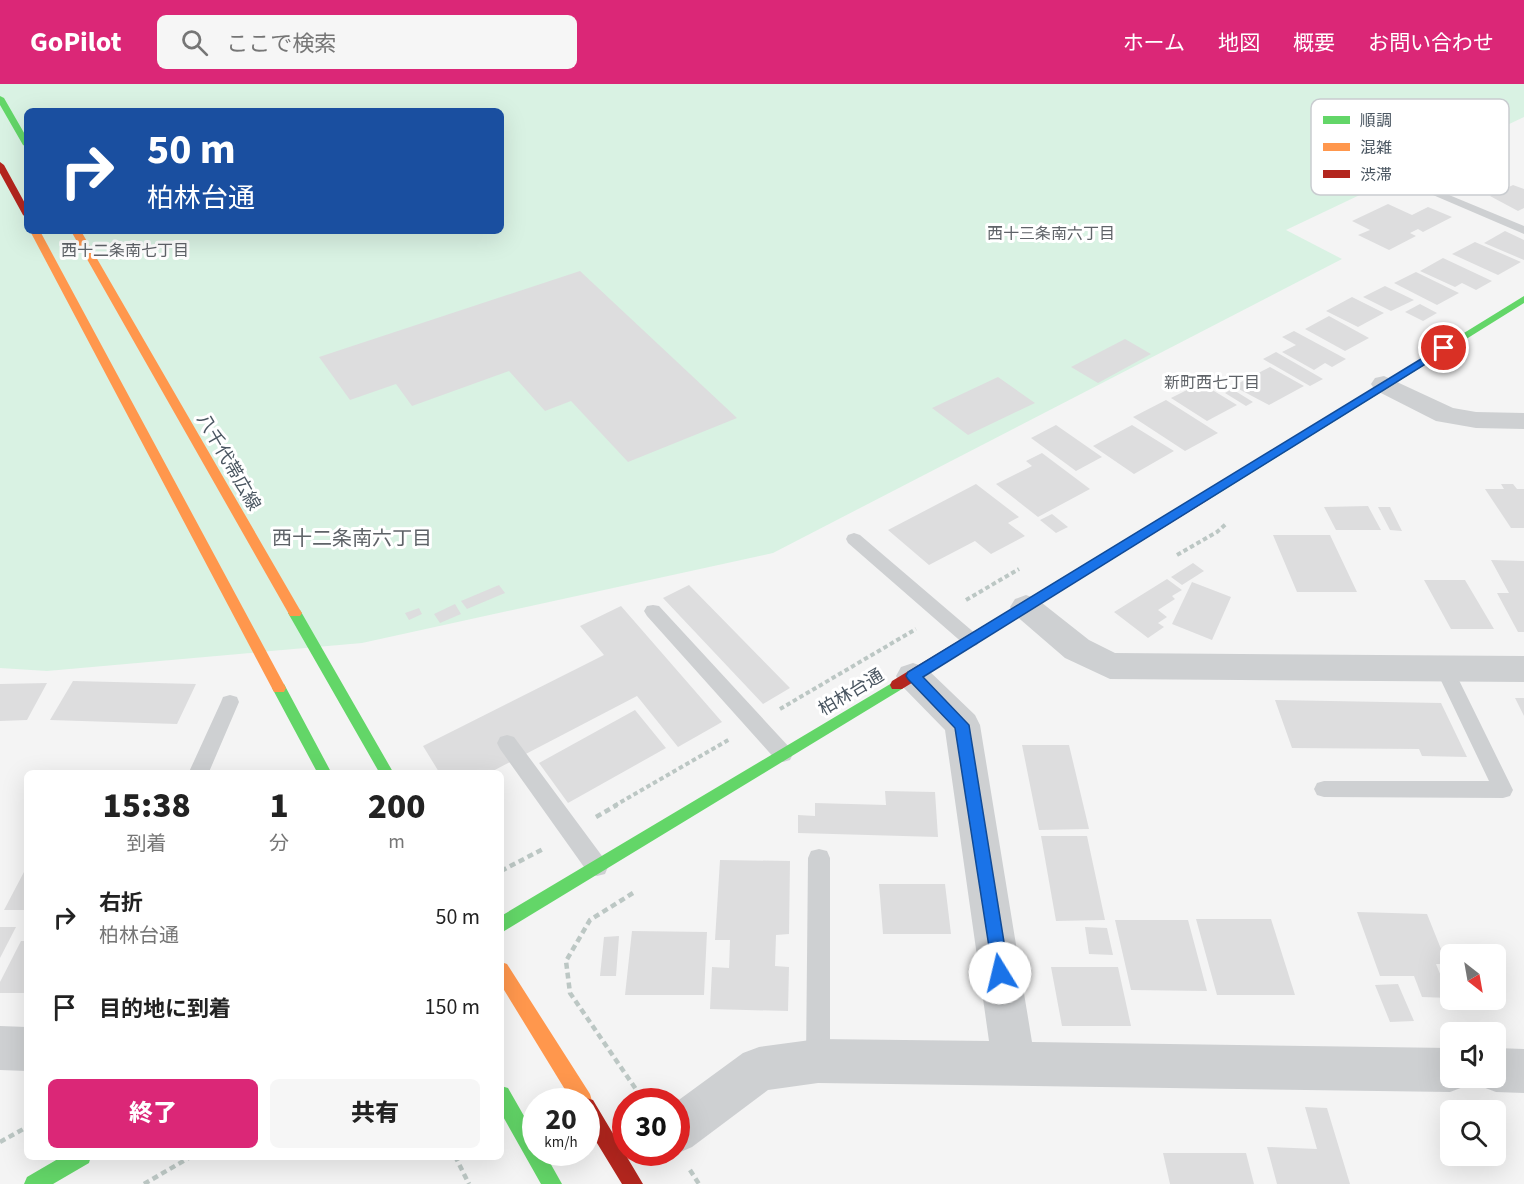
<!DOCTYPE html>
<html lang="ja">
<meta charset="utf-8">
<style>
:root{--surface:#fff;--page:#f6f6f6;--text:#222;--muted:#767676;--accent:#db2777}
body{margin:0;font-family:"Source Sans 3","Noto Sans JP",sans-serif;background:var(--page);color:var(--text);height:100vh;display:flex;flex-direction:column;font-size:22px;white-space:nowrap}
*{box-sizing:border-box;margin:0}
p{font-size:20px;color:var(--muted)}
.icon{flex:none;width:33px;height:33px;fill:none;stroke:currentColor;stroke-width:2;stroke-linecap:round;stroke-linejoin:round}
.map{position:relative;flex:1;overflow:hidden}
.side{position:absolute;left:24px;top:686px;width:480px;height:390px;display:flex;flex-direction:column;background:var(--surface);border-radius:9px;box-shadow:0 6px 24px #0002}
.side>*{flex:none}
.hud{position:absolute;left:24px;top:24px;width:480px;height:126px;border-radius:9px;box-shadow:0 6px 24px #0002;background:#1a4fa0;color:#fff;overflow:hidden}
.needle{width:39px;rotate:149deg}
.tools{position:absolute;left:1440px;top:860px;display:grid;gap:12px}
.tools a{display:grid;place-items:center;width:66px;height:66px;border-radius:9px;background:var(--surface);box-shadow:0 6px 24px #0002;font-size:30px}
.speed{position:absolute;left:522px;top:1004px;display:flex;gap:12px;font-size:30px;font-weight:700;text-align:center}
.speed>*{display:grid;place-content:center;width:78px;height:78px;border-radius:50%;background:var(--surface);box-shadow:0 6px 24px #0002;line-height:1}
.speed small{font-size:15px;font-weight:400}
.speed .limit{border:9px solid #d22;background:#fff;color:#111}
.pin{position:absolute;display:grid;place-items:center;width:51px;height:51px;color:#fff;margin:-26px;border:3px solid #fff;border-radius:50%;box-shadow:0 2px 6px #0007}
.me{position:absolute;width:66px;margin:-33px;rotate:351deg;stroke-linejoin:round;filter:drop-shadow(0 0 4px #0008)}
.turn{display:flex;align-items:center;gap:21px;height:126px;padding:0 24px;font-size:27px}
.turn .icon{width:78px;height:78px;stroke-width:2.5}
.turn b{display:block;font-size:42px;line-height:51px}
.eta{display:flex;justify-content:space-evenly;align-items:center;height:102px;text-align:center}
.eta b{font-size:36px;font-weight:800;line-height:42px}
.cta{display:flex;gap:12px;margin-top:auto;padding:12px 24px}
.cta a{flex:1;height:69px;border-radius:9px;background:var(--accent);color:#fff;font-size:24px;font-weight:800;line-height:69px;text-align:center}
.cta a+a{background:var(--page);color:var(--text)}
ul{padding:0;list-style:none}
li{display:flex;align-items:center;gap:18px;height:90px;padding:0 24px}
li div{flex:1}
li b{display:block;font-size:22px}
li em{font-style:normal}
header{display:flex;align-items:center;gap:36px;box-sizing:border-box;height:84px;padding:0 30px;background:var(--accent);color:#fff}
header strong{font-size:28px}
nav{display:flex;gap:33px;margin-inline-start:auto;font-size:21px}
.search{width:420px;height:54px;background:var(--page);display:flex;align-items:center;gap:15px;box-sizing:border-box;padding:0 21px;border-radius:9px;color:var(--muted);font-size:22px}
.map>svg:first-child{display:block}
</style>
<header>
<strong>GoPilot</strong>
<div class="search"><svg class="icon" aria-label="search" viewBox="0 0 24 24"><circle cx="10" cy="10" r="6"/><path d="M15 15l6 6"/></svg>ここで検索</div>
<nav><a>ホーム</a><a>地図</a><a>概要</a><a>お問い合わせ</a></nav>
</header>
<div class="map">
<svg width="1524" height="1100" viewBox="0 0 1524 1100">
<rect width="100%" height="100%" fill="#f4f4f4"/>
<!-- green -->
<path fill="#d9f2e3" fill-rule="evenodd" d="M0 0H1524V33L1286 146 1342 175 773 469 362 559 47 587 0 584ZM27 27H501V147H27Z"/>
<!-- building -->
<path fill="#ddddde" d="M1513 101 1524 105V124L1518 127 1490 112Z
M1388 120 1412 131 1428 123 1452 133 1423 148 1418 145 1410 149 1416 152 1389 166 1358 151 1370 146 1352 137Z
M1505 147 1524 156V176L1484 159Z
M1475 158 1521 178 1498 191 1452 170Z
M1443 174 1492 197 1476 206 1462 199 1455 203 1420 187Z
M580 187 737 334 628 378 571 317 545 327 509 287 412 322 396 300 350 316 319 273Z
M1416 188 1459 209 1437 221 1394 199Z
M1385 202 1414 216 1391 227 1363 213Z
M1352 213 1384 229 1358 243 1326 227Z
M1420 220 1437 229 1423 237 1405 228Z
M1329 232 1369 254 1345 267 1305 245Z
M1294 247 1346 275 1332 283 1325 279 1314 286 1282 268 1296 261 1282 253Z
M1125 255 1151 270 1098 299 1071 283Z
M1276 268 1323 295 1310 302 1263 275Z
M1270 283 1304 302 1269 321 1233 302Z
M998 293 1035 319 968 351 932 324Z
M1201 299 1237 321 1207 337 1171 314Z
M1232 305 1253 318 1246 322 1225 309Z
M1166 316 1218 349 1185 367 1133 333Z
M1056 341 1102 373 1076 387 1031 354Z
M1132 341 1174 367 1134 390 1093 362Z
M1042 369 1090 405 1038 433 996 400 1032 382 1026 377Z
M976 400 1019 433 1008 439 1025 452 991 470 975 457 929 481 888 446Z
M1501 400H1513L1517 405H1524V444H1511L1485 405H1504Z
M1368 422 1381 446H1336L1324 423Z
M1378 423H1390L1402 447 1390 446Z
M1052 430 1068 443 1056 449 1040 436Z
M1273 451H1330L1357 508H1297Z
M1491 476 1524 477V548H1518L1497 509H1509Z
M1193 479 1204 487 1182 501 1171 493Z
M1167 495 1182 506 1172 512 1175 515 1158 526 1167 533 1158 539 1164 543 1148 554 1114 528Z
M1424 496H1465L1494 545H1451Z
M1192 498 1231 513 1212 556 1172 540Z
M499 501 505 509 467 525 461 517Z
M689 501 790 604 763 620 663 514Z
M455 520 461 530 440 539 434 530Z
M621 522 722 638 678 663 637 612 491 688H439L423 662 604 571 580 542Z
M419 524 422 530 409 536 405 529Z
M73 597 196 600 177 640 50 636Z
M47 599 27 636 0 637V600Z
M1515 614H1524V632Z
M1275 616 1441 619 1467 673 1422 672 1419 665 1292 664Z
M635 626 666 664 568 719 539 679Z
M1022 661H1069L1089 745 1039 746Z
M885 707 935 708 938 753 798 749V731L815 732V719L886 721Z
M1041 752H1087L1105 836 1056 837Z
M720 776 790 777 789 850 776 851 775 882 789 883 788 927 710 925 712 883 729 884 730 856H715Z
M25 786H27V826H4Z
M879 800H945L951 850H883Z
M1357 828 1427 830 1447 880H1436L1450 914 1422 913 1414 892H1380Z
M1196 835H1271L1295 911H1217Z
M1115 836H1188L1207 907 1131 906Z
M0 843H16L0 874Z
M1085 843 1107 844 1113 871 1089 870Z
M632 847 707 848 704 911H625Z
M619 852 616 892H600L604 853Z
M21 857H27V909H0V898Z
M1051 883H1118L1131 942H1062Z
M1398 900 1414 937 1390 938 1375 901Z
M1305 1023 1327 1024 1350 1100H1277L1267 1063 1317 1065Z
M1163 1069H1246L1254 1100H1170Z"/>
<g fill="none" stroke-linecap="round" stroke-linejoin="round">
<!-- path-far1 -->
<path stroke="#bcc7c4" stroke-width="4" stroke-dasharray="4.5 3" stroke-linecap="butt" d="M1177 471 1217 448 1226 440
M966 516 1019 485
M780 625 916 545
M614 722 730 655"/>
<!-- path -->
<path stroke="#bcc7c4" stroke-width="4.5" stroke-dasharray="6 4" stroke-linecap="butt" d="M596 733 617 721
M501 787 543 765
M633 809 590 836 566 877 570 909 644 1017
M0 1058 27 1043
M455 1072 469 1100
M690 1086 699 1100
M144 1100 192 1072"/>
<!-- lane -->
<path fill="#ced0d2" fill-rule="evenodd" d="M1437 106 1524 142V150L1433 111V107Z
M854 449 860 451 977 551 980 556 977 561 971 563 965 561 848 459 846 455 848 451Z
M653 521 659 522 790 664 793 670 790 676 783 678 776 676 647 532 644 527 647 522Z
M1444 577 1451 579 1453 584 1513 706 1510 712 1503 714 1324 713 1317 711 1314 705 1317 699 1324 697H1489L1435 584 1437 579Z
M230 611 237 613 239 618 209 688H189L221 618 223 613Z
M507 651 514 653 605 776 608 783 605 790 597 792 589 790 500 665 497 659 500 653Z
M819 765 827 767 830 774V977L827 986 818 989 809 986 806 977 808 774 811 767Z"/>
<!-- street -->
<path fill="#ced0d2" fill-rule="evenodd" d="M1384 292 1453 324 1476 328 1524 329V345L1476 344 1436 337 1375 306 1371 300 1375 294Z
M1026 511 1037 515 1089 556 1115 569 1524 572V598L1110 595 1065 574 1015 531 1010 523 1015 515Z
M913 579 925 583 975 631 980 641 1032 958 1450 964V993H1469L1466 1002 1450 1008 818 999 768 1006 692 1063 676 1070 671 1068H676V1018L743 969 759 963 818 955 989 957 945 646 901 601 896 592 901 583Z
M0 942 27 943V987L0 986Z
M1496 964 1524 965V1009L1496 1008 1480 1002 1477 993H1496Z"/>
<!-- fast -->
<path fill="#63d668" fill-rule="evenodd" d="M0 12 4 14 27 54V63L23 61 0 21Z
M1524 212V219L1208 416H1200L1198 413Z
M295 524 300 526 393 688H379L288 529Z
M897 596 902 597 904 601 902 605 501 849V832Z
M279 599 284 600 331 688H317L272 604 274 600Z
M501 1002 508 1004 536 1053V1068H544L562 1100H541L501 1029Z
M63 1072H91L89 1079 53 1100H24L27 1093Z"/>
<!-- slow -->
<path fill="#ff974d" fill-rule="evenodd" d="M30 147H40L286 604 284 608H274Z
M71 147H81L300 526 302 529 300 532H290Z
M501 878 507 880 590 1010 592 1017 590 1024 586 1025V1017H572L501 901Z"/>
<!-- jam -->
<path fill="#b3261e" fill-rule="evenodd" d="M0 78 4 81 27 123V134L23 131 0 89Z
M1204 409 1208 410 1210 413 1208 416 902 605H892L890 601 892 597Z
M586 1014 593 1016 643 1100H622L586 1041V1017H579Z"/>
</g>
<!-- route -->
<path fill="#1a73e8" stroke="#114b97" stroke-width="1.5" d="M1444 261 1449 264 1448 266 923 593 969 641 1009 889 1006 895 1000 898 994 895 955 644 908 595 906 592 908 588Z"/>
<g text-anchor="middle" stroke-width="6" stroke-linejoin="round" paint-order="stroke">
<!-- far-neighbourhood labels -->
<g font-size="16" fill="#5f6368" stroke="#fff">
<text x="1051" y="155">西十三条南六丁目</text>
<text x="125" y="172">西十二条南七丁目</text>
<text x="1212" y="304">新町西七丁目</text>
</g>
<!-- street labels -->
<g font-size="18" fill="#4a5661" stroke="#fff">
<text transform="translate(229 378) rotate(60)" y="6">八千代帯広線</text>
<text transform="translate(851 608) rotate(-31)" y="6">柏林台通</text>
</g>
<!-- neighbourhood labels -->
<g font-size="20" fill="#5f6368" stroke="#fff">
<text x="352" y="461">西十二条南六丁目</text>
</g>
</g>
<!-- legend -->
<rect x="1311" y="15" width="198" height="96" rx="9" fill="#fff" stroke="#c9ccd0" stroke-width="1.5"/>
<rect x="1323" y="32" width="27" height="8" fill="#63d668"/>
<rect x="1323" y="59" width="27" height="8" fill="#ff974d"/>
<rect x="1323" y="86" width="27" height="8" fill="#b3261e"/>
<g font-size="16" fill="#4a5661">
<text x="1360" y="42">順調</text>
<text x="1360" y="69">混雑</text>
<text x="1360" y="96">渋滞</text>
</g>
</svg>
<div class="tools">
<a><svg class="needle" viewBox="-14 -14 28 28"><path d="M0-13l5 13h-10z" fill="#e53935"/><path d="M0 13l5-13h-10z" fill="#767676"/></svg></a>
<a><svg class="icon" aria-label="sound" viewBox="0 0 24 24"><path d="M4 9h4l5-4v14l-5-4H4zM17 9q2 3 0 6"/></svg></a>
<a><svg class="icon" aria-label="search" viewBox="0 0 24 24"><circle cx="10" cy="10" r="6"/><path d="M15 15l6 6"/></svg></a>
</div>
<div class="speed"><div>20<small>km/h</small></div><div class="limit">30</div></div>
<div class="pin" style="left:1444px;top:264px;background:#d93025"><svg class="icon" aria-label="arrive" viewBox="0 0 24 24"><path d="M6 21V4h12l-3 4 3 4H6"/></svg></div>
<svg class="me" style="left:1000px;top:889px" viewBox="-20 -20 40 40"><circle r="19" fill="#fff"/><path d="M0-13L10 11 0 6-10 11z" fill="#1a73e8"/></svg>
<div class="hud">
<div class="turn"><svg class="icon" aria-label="right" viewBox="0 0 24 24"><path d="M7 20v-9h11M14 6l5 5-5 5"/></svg><div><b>50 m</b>柏林台通</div></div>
</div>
<section class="side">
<div class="eta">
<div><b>15:38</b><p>到着</p></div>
<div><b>1</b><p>分</p></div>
<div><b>200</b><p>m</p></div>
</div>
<ul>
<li><svg class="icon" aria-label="right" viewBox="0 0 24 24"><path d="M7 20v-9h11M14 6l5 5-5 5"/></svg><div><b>右折</b><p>柏林台通</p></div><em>50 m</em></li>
<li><svg class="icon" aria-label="arrive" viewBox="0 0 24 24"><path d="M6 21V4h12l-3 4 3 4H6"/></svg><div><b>目的地に到着</b></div><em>150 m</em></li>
</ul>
<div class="cta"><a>終了</a><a>共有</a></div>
</section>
</div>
